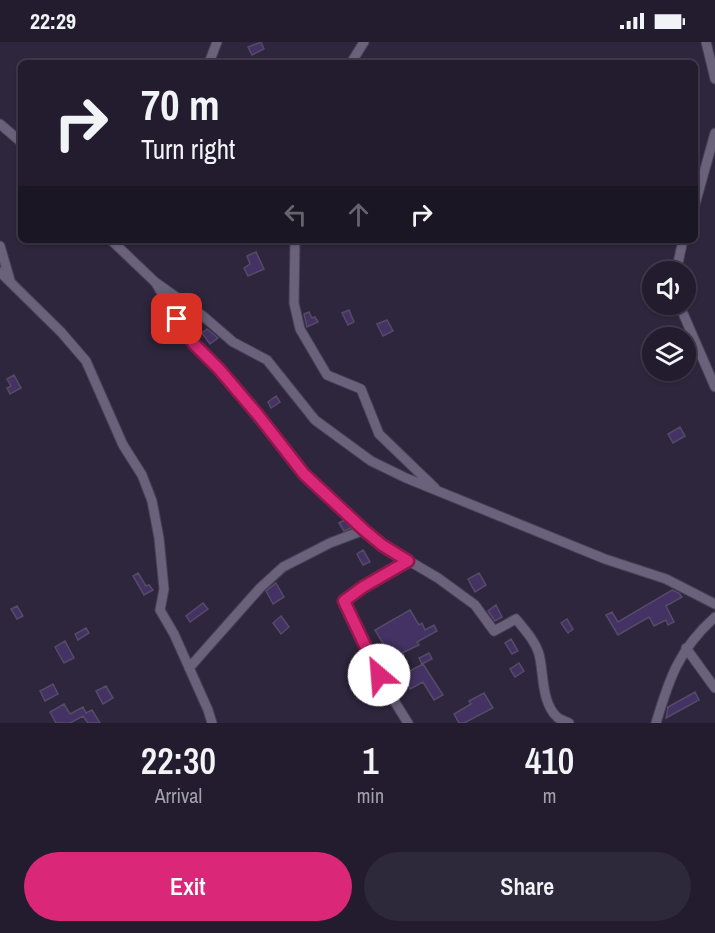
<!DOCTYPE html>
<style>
:root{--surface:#221c2e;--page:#2e293a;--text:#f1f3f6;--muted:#a2a1aa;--line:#3f3a4a;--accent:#db2777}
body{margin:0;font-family:"Archivo Narrow",sans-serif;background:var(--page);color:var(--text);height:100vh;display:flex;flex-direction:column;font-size:22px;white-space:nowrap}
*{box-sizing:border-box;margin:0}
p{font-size:20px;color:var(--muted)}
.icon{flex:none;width:33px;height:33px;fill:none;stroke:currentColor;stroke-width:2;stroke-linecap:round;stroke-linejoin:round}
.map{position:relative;height:681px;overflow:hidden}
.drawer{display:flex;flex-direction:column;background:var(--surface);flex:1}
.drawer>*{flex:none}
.guide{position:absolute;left:18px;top:18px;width:680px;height:183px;border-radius:9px;box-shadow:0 2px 4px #0004,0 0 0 2px var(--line);background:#221c2e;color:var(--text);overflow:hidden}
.tools{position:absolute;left:642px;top:219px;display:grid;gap:12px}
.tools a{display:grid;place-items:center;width:54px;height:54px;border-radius:50%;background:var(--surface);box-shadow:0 2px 4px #0004,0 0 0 2px var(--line);font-size:30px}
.pin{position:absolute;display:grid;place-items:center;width:51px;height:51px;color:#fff;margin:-26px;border-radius:12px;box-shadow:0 3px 9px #0006}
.me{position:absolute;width:66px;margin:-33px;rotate:333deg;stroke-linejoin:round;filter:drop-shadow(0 0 4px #0008)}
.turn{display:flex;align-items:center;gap:21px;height:126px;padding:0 24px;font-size:27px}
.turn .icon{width:78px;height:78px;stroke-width:2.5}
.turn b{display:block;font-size:42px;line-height:51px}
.lanes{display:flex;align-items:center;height:57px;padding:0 24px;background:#0003;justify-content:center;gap:30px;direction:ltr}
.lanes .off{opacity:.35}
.eta{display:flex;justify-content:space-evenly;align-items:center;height:102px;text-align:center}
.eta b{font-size:36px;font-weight:600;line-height:42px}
.primary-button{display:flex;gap:12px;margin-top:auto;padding:12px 24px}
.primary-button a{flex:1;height:69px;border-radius:36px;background:var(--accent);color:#fff;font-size:24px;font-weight:600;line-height:69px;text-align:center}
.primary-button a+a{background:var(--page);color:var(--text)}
.status{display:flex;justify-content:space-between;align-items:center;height:42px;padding:0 30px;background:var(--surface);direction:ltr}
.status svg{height:16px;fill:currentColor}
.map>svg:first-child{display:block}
</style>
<div class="status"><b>22:29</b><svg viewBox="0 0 49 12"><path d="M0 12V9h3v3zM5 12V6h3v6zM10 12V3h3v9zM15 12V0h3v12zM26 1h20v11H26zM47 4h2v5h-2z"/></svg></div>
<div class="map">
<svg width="715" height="681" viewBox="0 0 715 681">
<rect width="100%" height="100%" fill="#2e263d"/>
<!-- building -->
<path fill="#453265" stroke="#544c66" stroke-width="1.5" d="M261 0 264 7 252 13 248 5Z
M256 210 264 227 248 234 244 226 250 222 247 214Z
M349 268 354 280 348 283 342 271Z
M309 270 312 276 315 275 318 280 307 285 304 272Z
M387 278 393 289 383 294 377 282Z
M207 287 218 296 210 302 202 291Z
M14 333 21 346 10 352 7 346 11 344 7 337Z
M276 354 280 360 271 366 268 360Z
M680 385 685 394 673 401 668 392Z
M344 478 351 486 344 489 339 481Z
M363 508 370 520 363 523 357 512Z
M138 531 146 544 149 543 153 548 144 553 133 534Z
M479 531 486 543 475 550 468 537Z
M276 541 284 555 273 562 266 549Z
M672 548 679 551 682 555 666 564 674 580 668 583 666 578 654 584 649 575 618 593 606 573 612 570 618 580Z
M203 561 208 567 190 580 186 574Z
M496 563 502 575 495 579 488 569Z
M17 564 23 574 17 577 11 567Z
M410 568 419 583 422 581 425 588 434 583 437 589 417 600 419 603 402 611 404 613 394 618 402 633 423 622 443 653 434 658 423 640 410 647 406 640 396 646 380 621 391 615 375 588Z
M281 574 289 585 281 592 273 581Z
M567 577 573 587 568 591 561 581Z
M86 586 89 591 78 598 75 592Z
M511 597 518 609 512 612 505 601Z
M65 599 74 616 64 621 55 605Z
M429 611 432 617 422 622 419 616Z
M519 621 524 629 515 635 510 627Z
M53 642 58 652 45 659 40 649Z
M106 644 113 656 103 662 96 649Z
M695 650 699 658 666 676 668 665Z
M484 651 493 666 464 681H459L454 672 471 662 469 659Z
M64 662 70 672 83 665 86 671 92 668 100 681H88L83 674 70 681H56L50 670Z"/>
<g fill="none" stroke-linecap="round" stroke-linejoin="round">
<defs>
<path id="minor" d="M706 0 715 37
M209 21 217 0
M351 21 364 0
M0 82 21 100
M694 166 715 91
M111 198 155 240 203 274 233 300 267 318 315 378 371 419 406 436 605 517 666 537 715 562
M295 198 294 261 300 287 327 333 361 347 379 392 435 446
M0 204 10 238
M0 230 61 290 86 319 123 403 142 433 152 459 159 496 164 547 160 568 174 592 208 668 212 681
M676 230 683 198
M157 243 184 289 258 373 304 432 382 503 438 536 475 563 494 589 516 577C525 588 535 599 539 612 544 631 541 660 557 675 560 678 566 679 569 681
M679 262 715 345
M686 606 715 646
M189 626 260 546 283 525 330 501 364 488
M408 681C383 642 360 602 344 559L363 545 408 519
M656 681C669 637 679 607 715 575"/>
</defs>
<!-- minor casing -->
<use href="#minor" stroke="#494157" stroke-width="11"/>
<!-- minor -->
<use href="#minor" stroke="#69627a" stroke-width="9"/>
</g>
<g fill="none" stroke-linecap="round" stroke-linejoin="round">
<defs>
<path id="route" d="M177 277 194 302 219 327 258 373 304 432 364 488 382 503 408 519 363 545 344 559 379 633"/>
</defs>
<!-- route casing -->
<use href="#route" stroke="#8e194d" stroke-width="15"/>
<!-- route -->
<use href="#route" stroke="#db2777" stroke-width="10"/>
</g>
</svg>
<div class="tools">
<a><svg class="icon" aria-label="sound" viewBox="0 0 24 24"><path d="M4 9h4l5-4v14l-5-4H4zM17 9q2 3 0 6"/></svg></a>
<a><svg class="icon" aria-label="layers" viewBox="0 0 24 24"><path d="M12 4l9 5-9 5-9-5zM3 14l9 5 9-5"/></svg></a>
</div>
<div class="pin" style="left:177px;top:277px;background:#d93025"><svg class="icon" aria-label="arrive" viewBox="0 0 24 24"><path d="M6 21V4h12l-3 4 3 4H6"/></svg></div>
<svg class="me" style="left:379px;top:633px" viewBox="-20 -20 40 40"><circle r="19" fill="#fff"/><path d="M0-13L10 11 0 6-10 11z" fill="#db2777"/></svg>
<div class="guide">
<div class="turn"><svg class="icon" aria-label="right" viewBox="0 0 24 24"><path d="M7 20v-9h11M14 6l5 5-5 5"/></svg><div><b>70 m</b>Turn right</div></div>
<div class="lanes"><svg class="icon off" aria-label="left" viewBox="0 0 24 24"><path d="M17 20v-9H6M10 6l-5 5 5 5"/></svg><svg class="icon off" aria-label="ahead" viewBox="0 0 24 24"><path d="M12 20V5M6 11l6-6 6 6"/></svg><svg class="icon" aria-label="right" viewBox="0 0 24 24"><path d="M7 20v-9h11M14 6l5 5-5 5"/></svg></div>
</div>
</div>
<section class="drawer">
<div class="eta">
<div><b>22:30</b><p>Arrival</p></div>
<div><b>1</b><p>min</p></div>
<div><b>410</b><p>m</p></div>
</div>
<div class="primary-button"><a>Exit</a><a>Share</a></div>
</section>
